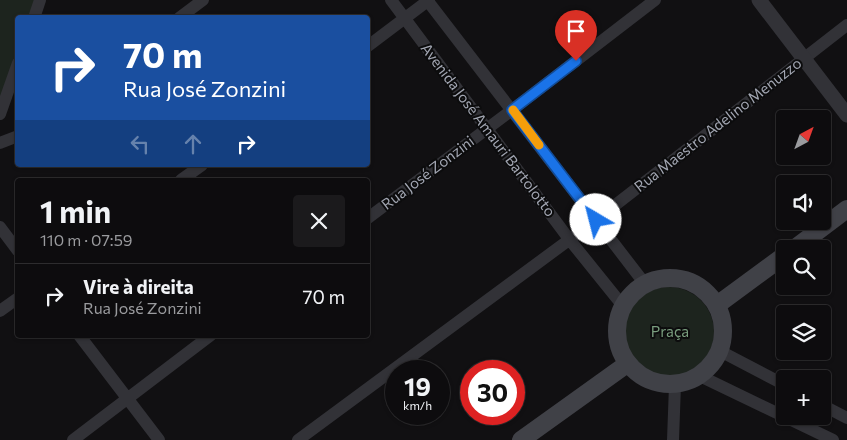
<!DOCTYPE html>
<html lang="pt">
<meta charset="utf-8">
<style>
:root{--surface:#0d0c0e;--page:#1b1a1c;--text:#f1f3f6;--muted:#9a9b9e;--line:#2d2c2e}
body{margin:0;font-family:Commissioner,sans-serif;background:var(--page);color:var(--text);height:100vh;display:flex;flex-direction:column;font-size:19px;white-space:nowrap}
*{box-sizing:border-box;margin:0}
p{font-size:16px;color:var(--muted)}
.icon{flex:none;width:28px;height:28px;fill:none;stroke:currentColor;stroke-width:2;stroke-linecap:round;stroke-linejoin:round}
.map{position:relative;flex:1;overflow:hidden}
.sheet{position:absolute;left:15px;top:178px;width:355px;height:160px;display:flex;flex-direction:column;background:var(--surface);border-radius:5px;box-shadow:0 1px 4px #0004,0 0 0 1px var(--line)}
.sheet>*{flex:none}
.top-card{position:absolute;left:15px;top:15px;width:355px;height:152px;border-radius:5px;box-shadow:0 1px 4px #0004,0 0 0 1px var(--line);background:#1a4fa0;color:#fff;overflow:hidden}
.needle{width:32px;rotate:41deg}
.buttons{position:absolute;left:776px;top:110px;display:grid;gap:10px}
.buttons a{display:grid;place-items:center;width:55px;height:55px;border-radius:5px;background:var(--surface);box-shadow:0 1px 4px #0004,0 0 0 1px var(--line);font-size:25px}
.speed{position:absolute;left:385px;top:360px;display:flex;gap:10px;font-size:25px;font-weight:700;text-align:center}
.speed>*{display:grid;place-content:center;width:65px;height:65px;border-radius:50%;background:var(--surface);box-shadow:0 1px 4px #0004,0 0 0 1px var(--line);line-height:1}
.speed small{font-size:12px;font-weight:400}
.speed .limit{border:8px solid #d22;background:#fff;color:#111}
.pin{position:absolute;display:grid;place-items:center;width:42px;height:42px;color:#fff;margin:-51px -21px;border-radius:50% 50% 50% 0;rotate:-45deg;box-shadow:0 0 5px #0007}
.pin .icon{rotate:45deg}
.me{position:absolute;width:55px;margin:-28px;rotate:323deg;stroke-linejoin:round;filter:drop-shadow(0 0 4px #0008)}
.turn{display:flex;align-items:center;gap:18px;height:105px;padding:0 25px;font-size:22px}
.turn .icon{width:65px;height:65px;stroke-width:2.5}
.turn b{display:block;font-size:35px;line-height:42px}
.lanes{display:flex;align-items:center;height:48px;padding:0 25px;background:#0003;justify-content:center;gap:25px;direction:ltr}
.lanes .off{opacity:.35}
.round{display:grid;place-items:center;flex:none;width:52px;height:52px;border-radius:5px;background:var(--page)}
.headline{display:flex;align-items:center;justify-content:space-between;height:85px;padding:0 25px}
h1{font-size:30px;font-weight:700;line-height:38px}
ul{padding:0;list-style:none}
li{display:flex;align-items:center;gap:15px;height:65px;padding:0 25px;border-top:1px solid var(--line)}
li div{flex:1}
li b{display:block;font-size:19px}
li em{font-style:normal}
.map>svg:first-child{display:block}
</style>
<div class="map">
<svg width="847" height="440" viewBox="0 0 847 440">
<rect width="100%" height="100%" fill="#111012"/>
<!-- green -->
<path fill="#1d241e" d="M0 0H39L33 17 18 18 17 60 0 109Z
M624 332a45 45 0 1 1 90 0a45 45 0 1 1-90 0Z"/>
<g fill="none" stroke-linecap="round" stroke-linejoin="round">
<!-- minor -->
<path stroke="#323237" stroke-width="12" d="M391 0 569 239 623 306
M427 0 645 284
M34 18 40 0
M179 18 203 0
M368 46 429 0
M0 114 18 63
M0 143 18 136
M181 180 202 165
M368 218 512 110 655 0
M0 227 18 251
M0 311 18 298
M79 335 159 440
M720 351 785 385
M700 376 833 440
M822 405 847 418
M73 440 211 335
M298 440 596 220 847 25
M673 440 675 385"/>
<!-- tertiary -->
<path stroke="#323237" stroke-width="15" d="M759 0 847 115"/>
<!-- secondary -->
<path stroke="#404147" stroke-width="18" d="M794 249 847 209
M617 331a53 53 0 1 1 106 0a53 53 0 1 1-106 0Z
M717 305 785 255
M521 440 627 364"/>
</g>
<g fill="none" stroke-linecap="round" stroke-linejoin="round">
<defs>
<path id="route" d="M576 61 512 110 596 220"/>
</defs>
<!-- route casing -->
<use href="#route" stroke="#114b97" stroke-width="12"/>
<!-- route -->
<use href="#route" stroke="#1a73e8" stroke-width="9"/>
<!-- slow -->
<path stroke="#f59e0b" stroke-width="9" d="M513 110 539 145"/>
</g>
<g text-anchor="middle" stroke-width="4" stroke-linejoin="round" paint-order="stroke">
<!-- street labels -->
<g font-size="15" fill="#a2a6b2" stroke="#0c0c0d">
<text transform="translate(718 125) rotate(-38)" y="5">Rua Maestro Adelino Menuzzo</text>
<text transform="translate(488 130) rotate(53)" y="5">Avenida José Amauri Bartolotto</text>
<text transform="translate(428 173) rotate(-37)" y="5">Rua José Zonzini</text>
</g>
<!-- park labels -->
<g font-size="15" fill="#799d7e" stroke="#0c0c0d">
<text x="670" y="337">Praça</text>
</g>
</g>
</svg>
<div class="buttons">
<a><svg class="needle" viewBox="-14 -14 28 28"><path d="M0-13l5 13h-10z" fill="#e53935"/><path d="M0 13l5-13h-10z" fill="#9a9b9e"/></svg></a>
<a><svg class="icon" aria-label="sound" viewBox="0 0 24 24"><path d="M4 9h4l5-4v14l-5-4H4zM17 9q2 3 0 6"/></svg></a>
<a><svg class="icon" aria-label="search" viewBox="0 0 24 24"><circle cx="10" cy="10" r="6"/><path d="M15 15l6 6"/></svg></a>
<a><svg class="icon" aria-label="layers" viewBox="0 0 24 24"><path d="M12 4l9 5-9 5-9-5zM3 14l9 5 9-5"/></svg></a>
<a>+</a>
</div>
<div class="speed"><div>19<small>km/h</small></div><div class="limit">30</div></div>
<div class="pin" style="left:576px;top:61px;background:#d93025"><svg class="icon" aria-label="arrive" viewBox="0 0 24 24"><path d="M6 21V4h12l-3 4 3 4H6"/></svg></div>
<svg class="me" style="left:596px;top:220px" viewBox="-20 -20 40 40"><circle r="19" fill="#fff"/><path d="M0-13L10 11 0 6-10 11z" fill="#1a73e8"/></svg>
<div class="top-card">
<div class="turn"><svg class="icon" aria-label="right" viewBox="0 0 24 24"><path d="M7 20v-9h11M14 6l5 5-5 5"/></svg><div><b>70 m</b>Rua José Zonzini</div></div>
<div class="lanes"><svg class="icon off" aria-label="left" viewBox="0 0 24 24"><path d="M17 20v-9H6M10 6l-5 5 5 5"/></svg><svg class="icon off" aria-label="ahead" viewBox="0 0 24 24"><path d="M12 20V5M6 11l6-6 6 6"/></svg><svg class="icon" aria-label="right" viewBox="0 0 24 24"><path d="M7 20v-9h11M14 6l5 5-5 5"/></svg></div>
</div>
<section class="sheet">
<div class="headline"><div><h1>1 min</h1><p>110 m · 07:59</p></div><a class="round"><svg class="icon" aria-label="close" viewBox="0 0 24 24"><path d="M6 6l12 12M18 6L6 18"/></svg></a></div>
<ul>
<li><svg class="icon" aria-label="right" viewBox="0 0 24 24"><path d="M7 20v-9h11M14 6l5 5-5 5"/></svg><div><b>Vire à direita</b><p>Rua José Zonzini</p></div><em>70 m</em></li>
</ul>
</section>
</div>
